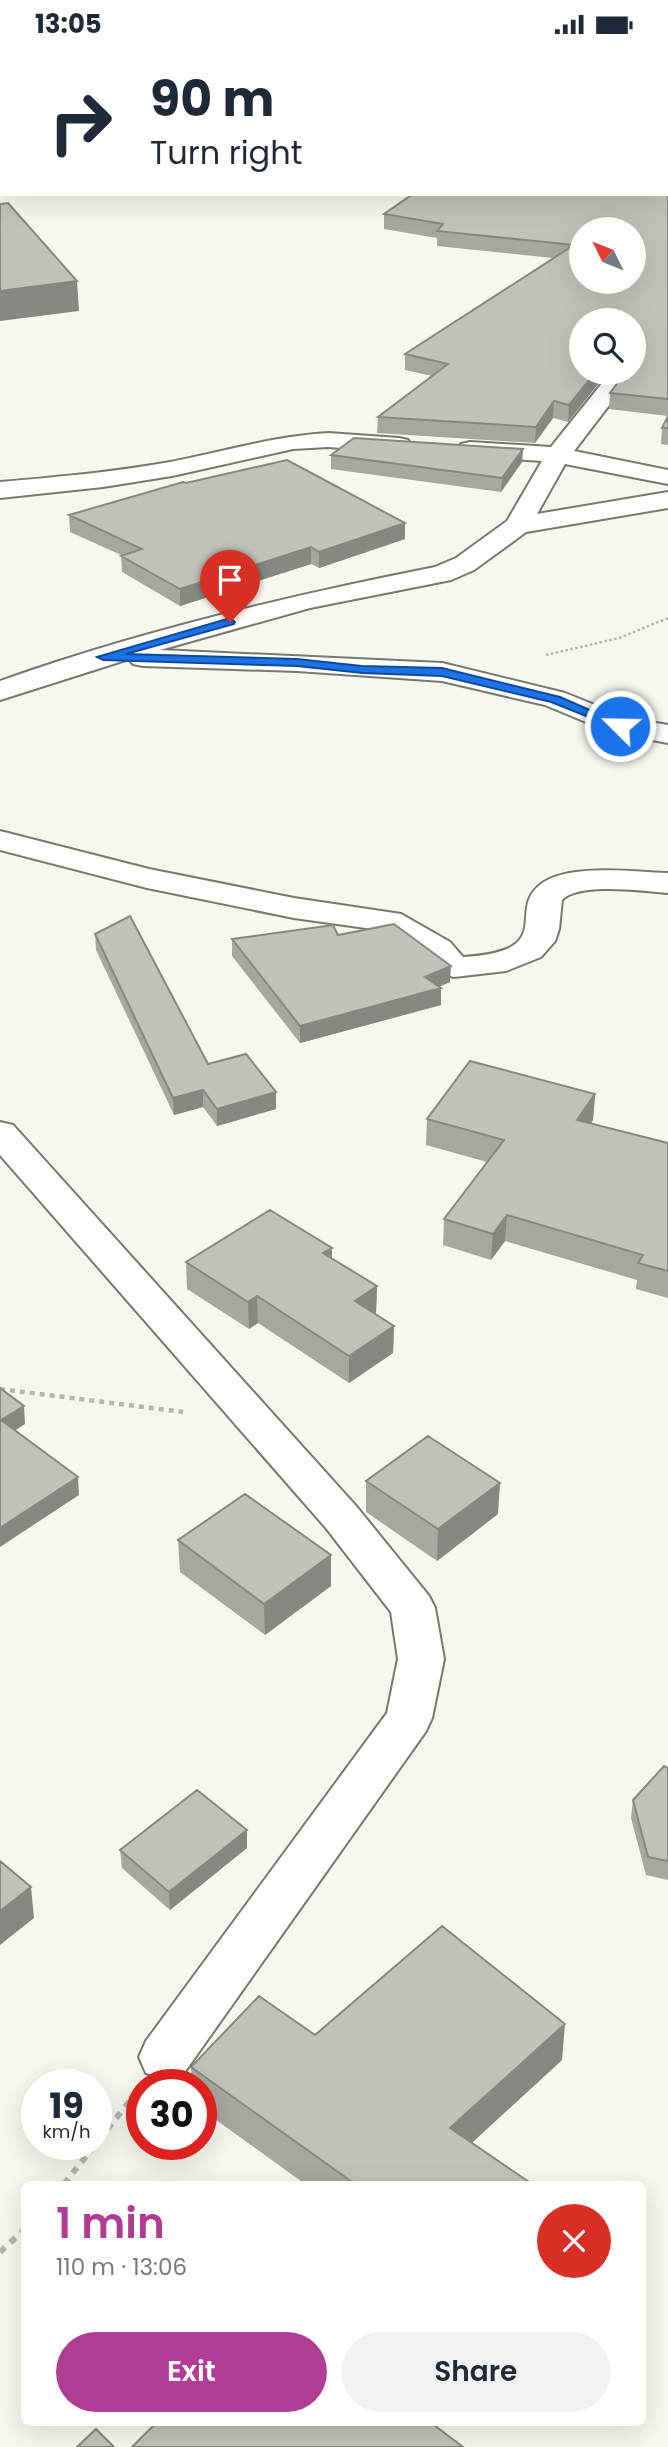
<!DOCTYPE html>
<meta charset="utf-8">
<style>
:root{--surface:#fff;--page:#f2f2f3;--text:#1f2937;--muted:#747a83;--accent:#b03c96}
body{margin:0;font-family:Poppins,sans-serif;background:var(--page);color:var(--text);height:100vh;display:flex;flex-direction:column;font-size:26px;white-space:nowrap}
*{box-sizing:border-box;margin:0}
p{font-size:23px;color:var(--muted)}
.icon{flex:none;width:38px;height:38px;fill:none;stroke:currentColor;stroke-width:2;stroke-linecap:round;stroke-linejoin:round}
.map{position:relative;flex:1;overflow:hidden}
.drawer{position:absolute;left:21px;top:2132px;width:625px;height:245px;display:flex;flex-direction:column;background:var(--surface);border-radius:10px;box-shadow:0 7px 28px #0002}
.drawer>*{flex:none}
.guide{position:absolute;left:0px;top:0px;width:668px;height:147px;box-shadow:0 7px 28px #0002;background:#fff;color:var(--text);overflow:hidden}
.needle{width:46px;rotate:313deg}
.controls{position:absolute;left:569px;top:168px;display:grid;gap:14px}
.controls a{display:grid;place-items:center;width:77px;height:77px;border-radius:50%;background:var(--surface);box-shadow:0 7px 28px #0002;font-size:35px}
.speed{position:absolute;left:21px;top:2020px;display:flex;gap:14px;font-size:35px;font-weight:700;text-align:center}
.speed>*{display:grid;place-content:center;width:91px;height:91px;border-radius:50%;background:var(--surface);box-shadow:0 7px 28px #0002;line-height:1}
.speed small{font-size:18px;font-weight:400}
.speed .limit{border:10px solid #d22;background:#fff;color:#111}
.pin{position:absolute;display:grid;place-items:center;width:60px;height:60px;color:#fff;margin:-72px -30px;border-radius:50% 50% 50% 0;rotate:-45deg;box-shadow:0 0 7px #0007}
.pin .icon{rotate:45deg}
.me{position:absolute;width:77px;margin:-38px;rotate:293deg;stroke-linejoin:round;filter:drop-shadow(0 0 5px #0008)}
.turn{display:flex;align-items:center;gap:24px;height:147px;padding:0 35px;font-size:32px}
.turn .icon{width:91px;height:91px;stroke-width:2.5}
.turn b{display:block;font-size:49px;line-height:60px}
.round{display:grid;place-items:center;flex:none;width:74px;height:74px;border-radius:37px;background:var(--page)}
.overview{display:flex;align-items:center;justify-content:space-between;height:119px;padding:0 35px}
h1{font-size:42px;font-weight:600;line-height:52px;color:var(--accent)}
.button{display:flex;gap:14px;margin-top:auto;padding:14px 35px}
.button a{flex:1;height:80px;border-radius:42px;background:var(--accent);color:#fff;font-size:28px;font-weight:600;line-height:80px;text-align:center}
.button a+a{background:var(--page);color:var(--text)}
.status{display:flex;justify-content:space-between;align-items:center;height:49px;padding:0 35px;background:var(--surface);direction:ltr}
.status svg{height:19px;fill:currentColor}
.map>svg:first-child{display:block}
</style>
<div class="status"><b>13:05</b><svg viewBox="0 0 49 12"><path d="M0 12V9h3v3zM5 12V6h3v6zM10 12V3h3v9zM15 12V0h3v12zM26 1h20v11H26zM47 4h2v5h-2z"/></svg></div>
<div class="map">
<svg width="668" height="2398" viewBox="0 0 668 2398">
<rect width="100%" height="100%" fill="#f6f7ee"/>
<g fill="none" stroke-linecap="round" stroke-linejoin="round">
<defs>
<path id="minor" d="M0 23H2V33H0Z
M611 331 619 333 623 338 574 402 668 421V435L565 415 537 465 668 443V459L526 483 474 521 451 531 310 559 160 601 442 614 565 644 627 669 668 676V694L610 683 545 656 442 632 297 622 143 617 133 615 129 610 0 651V632C141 582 288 547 435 518L456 509 507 472 542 412 470 407 461 405 458 400 461 395 470 393 551 398 603 333Z
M328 384 399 389 408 391 411 396 408 401 399 403 328 398 293 400 172 427 103 438 0 449V433C57 428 114 423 170 413 223 403 274 387 328 384Z
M0 782 149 820 294 849 401 865 450 893 463 908C560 902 505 862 541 835 569 814 635 823 668 824V844C643 842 579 833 562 851L559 880 555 892 541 908 506 922 454 928 442 925 426 907 380 881 294 869 147 839 0 801Z
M0 1073 13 1076 356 1457 429 1547 435 1559 444 1610 432 1669 426 1682 184 2024 165 2031 146 2024 139 2008 146 1992 387 1664 398 1610 391 1563 326 1479 0 1106Z"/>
</defs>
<!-- minor casing -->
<use href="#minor" stroke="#777870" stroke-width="4"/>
<!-- path-far2 -->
<path stroke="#b5b6ae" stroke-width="2.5" stroke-dasharray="2.5 2.5" stroke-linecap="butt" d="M644 2 646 0
M546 606 619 589 668 569"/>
<!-- path-far1 -->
<path stroke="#b5b6ae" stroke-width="4.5" stroke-dasharray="5 5" stroke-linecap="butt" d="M0 1340 183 1363"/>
<!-- path -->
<path stroke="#b5b6ae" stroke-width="6" stroke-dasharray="7 7" stroke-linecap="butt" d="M64 2135 133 2048
M0 2203 24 2181"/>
<!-- minor -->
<use href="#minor" fill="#fff" fill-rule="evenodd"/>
</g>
<!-- wall -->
<path fill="#a6a79f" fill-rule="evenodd" d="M38 0H644L642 2H39Z
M668 128V396L661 395 662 379 668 367 609 360 610 344 620 331 612 328 601 331 568 373 553 369 535 394 377 384 378 368 432 327 405 321V305L553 209 437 197V189L384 180V165ZM634 271V324H581Z
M523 400 522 413 501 443 331 420V406Z
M186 434 405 490 319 519 311 515 180 557 122 523 121 506 70 483 69 466Z
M95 885 208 1015 276 1060 217 1077 203 1058 174 1066 96 901Z
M338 886 450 933 439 938 441 956 300 994 232 907V890Z
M595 1045 593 1071 591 1075 668 1094V1249L636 1240 637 1231 505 1192 491 1211 443 1196 444 1170 487 1113 426 1096 427 1070Z
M332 1210 377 1237 376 1265 394 1277 393 1304 349 1334 258 1274 249 1280 187 1240 186 1213Z
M366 1432 498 1465 437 1512 366 1463Z
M178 1491 331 1537 265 1586 180 1523Z
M668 1719V1831L646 1826 631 1769 633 1751Z
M247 1799 170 1861 122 1819 120 1801Z
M315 1986 562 2011 472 2093 532 2135H305L201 2060V2035H192L191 2018Z"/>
<!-- shaded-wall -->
<path fill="#878882" d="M138 0H148V2H136Z
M169 0H188V2H169Z
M629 0H644L642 2H627Z
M77 232 79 262 0 272V242Z
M595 324H612V328L601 331 568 373 569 356Z
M554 352 553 369 535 394 536 378Z
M523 400 522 413 501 443 502 429Z
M405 474V490L319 519V503Z
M311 498V515L180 557V540Z
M451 917 450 933 426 943 441 939V956L300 994V977Z
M203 1041V1058L174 1066 173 1049Z
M276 1043V1060L217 1077V1060Z
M595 1045 593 1071 575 1097 577 1071Z
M507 1166 505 1192 491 1211 493 1185Z
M332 1199V1226L323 1204Z
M377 1237 376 1264 355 1279V1252Z
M257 1247 258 1274 249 1280 248 1253Z
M394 1277 393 1304 349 1334V1307Z
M24 1357 25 1375 3 1389 1 1371Z
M78 1428 79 1446 0 1498V1479Z
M500 1434 498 1465 437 1512 438 1480Z
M331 1506V1537L265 1586 264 1555Z
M247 1781V1799L170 1861 169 1843Z
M31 1838 34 1869 0 1896V1862Z
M565 1975 562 2011 449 2115 450 2079Z"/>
<!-- building -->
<path fill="#c1c2b9" stroke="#878882" stroke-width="2" fill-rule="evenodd" d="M54 0H138L136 2H63Z
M252 0H629L627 2H267Z
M667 127 668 128V140L667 142Z
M667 142 668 143V350L610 344 625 324H634V271H581V324H595L569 356 554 352 536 378 378 368 448 315 405 305 574 196 437 182 443 175 384 165 413 145H667ZM581 180H634V233H581Z
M8 154 77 232 0 242V155Z
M668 367V379H662Z
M354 389 523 400 502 429 331 406Z
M287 411 405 474 319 503 311 498 180 540 121 507 142 500 69 466 183 433 186 434Z
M130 867 208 1015 246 1005 276 1043 217 1060 203 1041 173 1049 95 885Z
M394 875 451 917 425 928 441 939 300 977 232 890 333 876 338 886Z
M470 1012 595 1045 577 1071 668 1094V1222L638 1214 643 1206 507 1166 493 1185 444 1170 504 1091 427 1070Z
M270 1161 332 1199 323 1204 377 1237 355 1252 394 1277 349 1307 257 1247 248 1253 186 1213Z
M0 1339 24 1357 1 1371 78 1428 0 1479Z
M428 1387 500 1434 438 1480 366 1432Z
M245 1445 331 1506 264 1555 178 1491Z
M664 1717 668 1719V1812L648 1808 633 1751Z
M197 1741 247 1781 169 1843 120 1801Z
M0 1812 31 1838 0 1862Z
M442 1877 565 1975 450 2079 532 2135H355L191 2018 259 1947 315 1986Z
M157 2373H430L463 2398H132Z
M96 2380 114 2398H77Z"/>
<!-- route -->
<path fill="#1a73e8" stroke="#114b97" stroke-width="2" d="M230 569 235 573 234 575 126 605 297 610 362 617 442 619 560 648 626 677 616 679 551 653 442 627 362 624 297 617 103 611 97 608Z"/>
</svg>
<div class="controls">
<a><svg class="needle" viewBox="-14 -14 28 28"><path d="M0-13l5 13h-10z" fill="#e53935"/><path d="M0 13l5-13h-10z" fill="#747a83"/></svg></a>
<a><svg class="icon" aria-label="search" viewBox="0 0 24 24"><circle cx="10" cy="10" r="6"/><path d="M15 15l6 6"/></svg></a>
</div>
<div class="speed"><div>19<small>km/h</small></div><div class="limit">30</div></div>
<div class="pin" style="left:230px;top:573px;background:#d93025"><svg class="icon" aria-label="arrive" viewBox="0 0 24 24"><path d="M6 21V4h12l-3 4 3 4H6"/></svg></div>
<svg class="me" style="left:620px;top:677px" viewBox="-20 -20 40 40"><circle r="17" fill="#1a73e8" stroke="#fff" stroke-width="3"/><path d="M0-11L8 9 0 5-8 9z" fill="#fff"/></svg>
<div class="guide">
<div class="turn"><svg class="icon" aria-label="right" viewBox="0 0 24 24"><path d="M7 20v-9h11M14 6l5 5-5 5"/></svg><div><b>90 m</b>Turn right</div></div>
</div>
<section class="drawer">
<div class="overview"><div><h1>1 min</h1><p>110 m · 13:06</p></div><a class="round" style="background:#d93025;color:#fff"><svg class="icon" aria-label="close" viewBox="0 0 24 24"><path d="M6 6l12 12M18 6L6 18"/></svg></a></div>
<div class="button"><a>Exit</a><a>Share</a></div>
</section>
</div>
